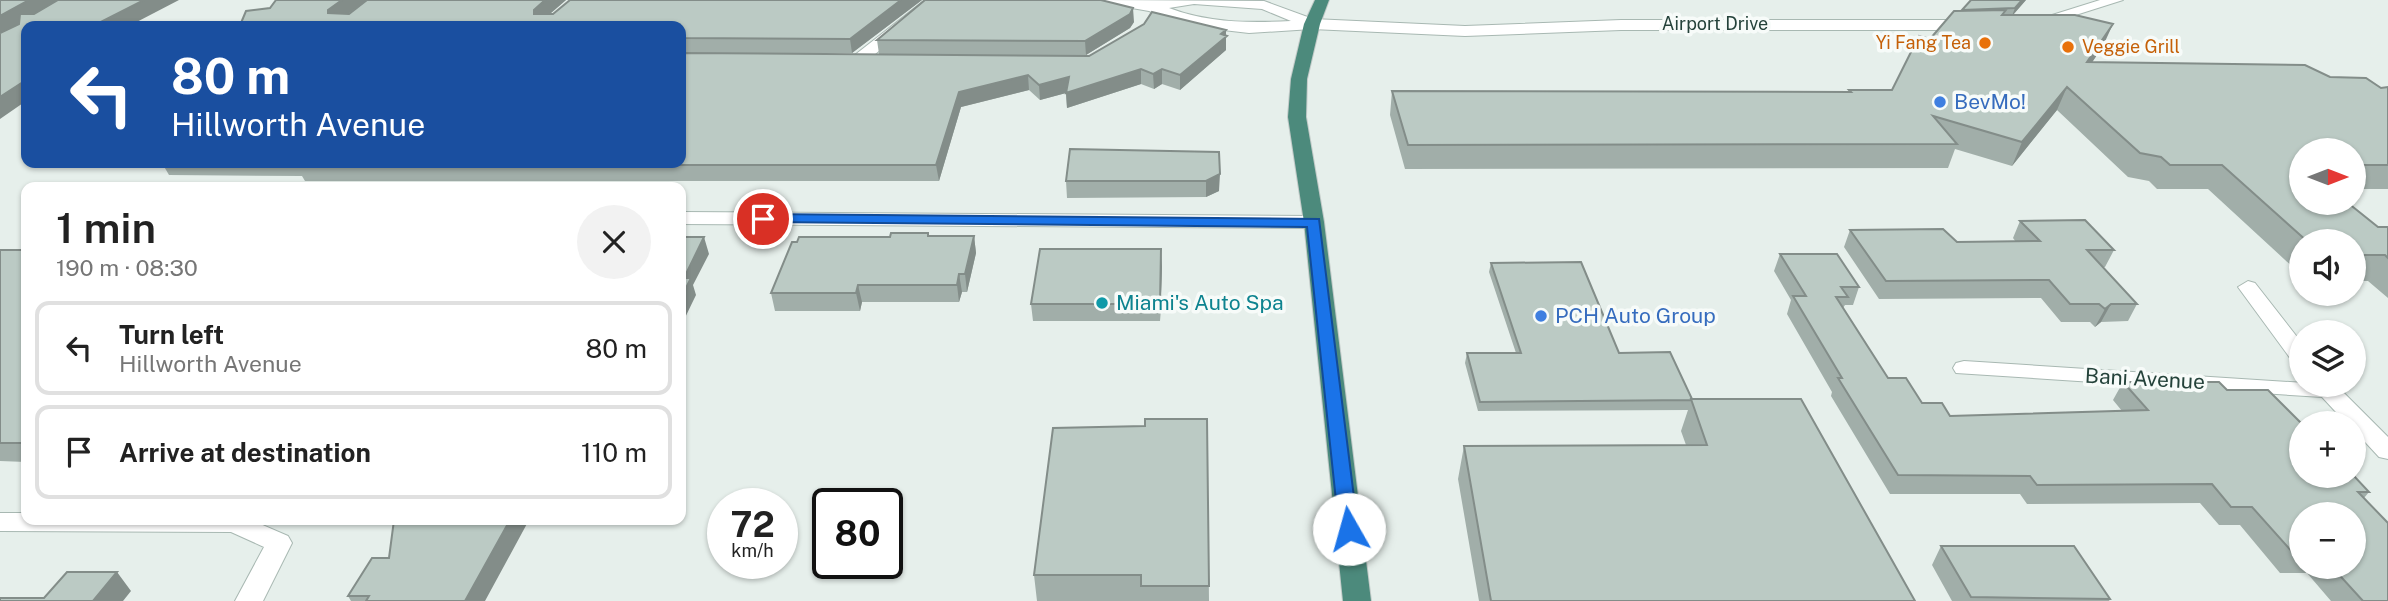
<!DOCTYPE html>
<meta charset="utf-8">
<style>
:root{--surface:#fff;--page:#f2f2f2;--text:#222;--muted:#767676;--line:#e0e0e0}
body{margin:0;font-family:"Public Sans",sans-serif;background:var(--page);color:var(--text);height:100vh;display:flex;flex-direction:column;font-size:26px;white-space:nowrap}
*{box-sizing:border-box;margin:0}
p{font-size:23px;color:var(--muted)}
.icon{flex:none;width:38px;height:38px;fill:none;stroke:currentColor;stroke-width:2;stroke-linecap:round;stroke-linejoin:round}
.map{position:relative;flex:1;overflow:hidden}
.side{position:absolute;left:21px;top:182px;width:665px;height:343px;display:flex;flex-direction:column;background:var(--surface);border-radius:14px;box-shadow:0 2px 5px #0004}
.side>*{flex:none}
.guide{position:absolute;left:21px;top:21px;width:665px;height:147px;border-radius:14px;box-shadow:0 2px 5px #0004;background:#1a4fa0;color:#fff;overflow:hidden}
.needle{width:46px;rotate:90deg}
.buttons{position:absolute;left:2289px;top:138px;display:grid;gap:14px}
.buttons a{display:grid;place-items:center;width:77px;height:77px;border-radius:50%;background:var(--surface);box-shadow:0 2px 5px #0004;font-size:35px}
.speed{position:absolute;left:707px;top:488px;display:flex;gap:14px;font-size:35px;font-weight:700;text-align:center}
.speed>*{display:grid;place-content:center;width:91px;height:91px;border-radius:50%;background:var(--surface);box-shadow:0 2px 5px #0004;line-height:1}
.speed small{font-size:18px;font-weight:400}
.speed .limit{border:4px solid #111;border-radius:10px;background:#fff;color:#111}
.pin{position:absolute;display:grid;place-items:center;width:60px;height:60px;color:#fff;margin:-30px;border:4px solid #fff;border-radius:50%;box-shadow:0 2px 7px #0007}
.me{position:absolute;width:77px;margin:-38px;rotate:353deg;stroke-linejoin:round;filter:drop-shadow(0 0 5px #0008)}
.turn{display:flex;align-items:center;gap:24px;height:147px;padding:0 35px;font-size:32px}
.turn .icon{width:91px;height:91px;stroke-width:2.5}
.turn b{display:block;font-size:49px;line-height:60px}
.round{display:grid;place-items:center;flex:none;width:74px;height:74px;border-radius:37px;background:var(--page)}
.overview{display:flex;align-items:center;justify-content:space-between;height:119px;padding:0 35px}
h1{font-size:42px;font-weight:600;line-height:52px}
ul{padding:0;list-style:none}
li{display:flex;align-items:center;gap:21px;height:94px;margin:0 14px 10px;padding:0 21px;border:4px solid var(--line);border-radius:14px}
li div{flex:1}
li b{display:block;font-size:26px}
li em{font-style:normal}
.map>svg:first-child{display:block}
</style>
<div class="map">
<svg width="2388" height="601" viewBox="0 0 2388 601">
<rect width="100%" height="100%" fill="#e6efeb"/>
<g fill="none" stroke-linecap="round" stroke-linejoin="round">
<defs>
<path id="minor" d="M925 0H941L863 64H851V58Z
M1102 0 1264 1 1313 19 1465 26 1621 20H1970L1978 25 1970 30H1621L1465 36 1312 29 1249 33 1189 26 1149 11 1109 4ZM1194 4 1262 9 1291 21C1249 23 1208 23 1169 8Z
M2100 0H2123L2041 26 2033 21Z
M681 212 1314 216 1324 222 1314 228 681 224Z
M2248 281 2255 283 2301 342V364L2293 362 2238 287Z
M1964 361 2336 385 2388 437V459L2379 457 2354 430V424H2347L2322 397 1956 373 1953 368 1956 363Z
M0 513H26V520H251L288 536 292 543 263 601H235L264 547 231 532 0 531Z"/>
<path id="trunk" d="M1315 0H1329L1320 24 1307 79 1306 117 1324 222 1371 601H1343L1304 222 1288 117 1291 79 1304 24Z"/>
</defs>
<!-- minor casing -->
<use href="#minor" stroke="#a8b8b2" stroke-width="2"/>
<!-- trunk casing -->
<use href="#trunk" stroke="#c2cac8" stroke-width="2"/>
<!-- minor -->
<use href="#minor" fill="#fff" fill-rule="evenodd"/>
<!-- trunk -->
<use href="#trunk" fill="#4c8a7c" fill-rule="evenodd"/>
</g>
<!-- wall -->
<path fill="#a1aea9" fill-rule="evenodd" d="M276 0H566L550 14H553L570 0H922L852 53H681V26L241 23 270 8Z
M2026 0 2013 15 2103 46 2092 62 2330 77 2381 88 2388 87V189H2354V150H2301V203L2378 227H2388V298L2368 281H2354V242H2301V280H2296V270L2208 189H2157L2149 181 2128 177 2057 110 2012 166 1955 149 1948 168 1405 169 1390 115 1392 91 1848 92 1849 90H1892L1930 39 1962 10Z
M1134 22 1130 28 1086 55 1089 56 1226 30V50L1180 90 1162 84 1154 89 1141 84 1067 108 1066 93 1040 100 1029 90 961 107 939 181H305L302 176 169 175 162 163H681L879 54 877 40Z
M1219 152V191L1206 197 1067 198 1066 181Z
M2020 221 2114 250 2105 267H2103L2137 304 2128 321 2101 322 2095 327 2090 322H2061L2041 298 1879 299 1844 247 1850 230 1957 242H2016L2013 238Z
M929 236H974L976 253 967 292H962L959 302H862L860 311H775L771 293 890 237Z
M0 250H26V462L0 461Z
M1780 254 1859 287 1853 305H1845L1843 308 1888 378 1922 403 1950 416 2122 411 2113 400 2123 382 2227 390 2369 492 2364 498 2388 601H2331L2307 573H2280L2240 525H2219L2200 503 2027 504 2020 494H1890L1831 396 1832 392 1787 314 1791 300 1774 271ZM2301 514 2354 567H2301Z
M1491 263 1619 353 1692 399 1915 601H1479L1458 479 1464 446 1686 445 1681 431 1688 410 1478 411 1465 363 1467 353H1516L1489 272Z
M1162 266 1160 321H1033L1031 304Z
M1207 419 1209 601H1037L1034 575 1145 426Z
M1941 546 2110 599 2109 601H1952L1932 565Z
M372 558 485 601H351L348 596Z"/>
<!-- shaded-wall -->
<path fill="#838d89" d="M29 0H61L0 36V16Z
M144 0H179L129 26H93Z
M342 0H367L334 24 328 13V10Z
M545 0H566L538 24 534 14V10Z
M901 0H922L852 53 850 39Z
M2022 0H2026L2012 16 2015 8Z
M1133 8 1134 22 1130 28 1086 55 1085 41Z
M2113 24 2103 46 2077 85 2087 62Z
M1226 30V50L1180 90V75Z
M1141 69V84L1067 108 1066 93 1040 100 1039 85 1069 77Z
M1162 69V84L1154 89 1153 74Z
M1028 75 1029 90 961 107 939 181 936 165 959 92Z
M26 80V101L0 119V97Z
M2067 87 2057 110 2012 166 2022 142Z
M1220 174 1219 191 1206 197V181Z
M974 236 976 253 967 292 965 274Z
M704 237 709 254 693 285 696 295 681 326V298L684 278Z
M1161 249 1162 266 1160 321V304Z
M959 274 962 292 959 302 957 285Z
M858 285 862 302 860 311 856 293Z
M2111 304 2101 322 2095 327 2105 309Z
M510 520H529L485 601H465Z
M117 572 131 591 123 601H93Z"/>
<!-- building -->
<path fill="#bbcac4" stroke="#838d89" stroke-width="2" d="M0 0H29L0 16Z
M58 0H144L93 26H26V80L0 97V33L19 24 20 14H34Z
M276 0H342L328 10V13L349 14 367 0H545L534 10V14H553L570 0H901L850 39 681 38V26H231L232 24 241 23 246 11 270 8Z
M925 0H1101L1133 8 1130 14 1085 41 877 40Z
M1971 0H2022L2015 8 1962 10Z
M2006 10 2002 15H2075L2113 24 2087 62 2305 65 2330 77 2366 78 2381 88 2388 87V165H2354V150H2301L2300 165 2301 203H2348L2378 227H2388V258L2385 255H2354V242H2308L2222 165H2170L2161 157 2140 153 2067 87 2022 142 1933 116 1957 144 1408 145 1392 91 1851 92 1849 90H1892L1919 36 1930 39 1954 11Z
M1152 12 1226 30 1221 34 1227 36 1180 75 1162 69 1153 74 1141 69 1066 93 1069 77 1039 85 1028 75 959 92 936 165H297L299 163H681V53L1089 56 1144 24Z
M1070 149 1219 152 1220 174 1206 181H1066Z
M2085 220 2114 250H2087L2137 304H2111L2105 309 2099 304H2070L2049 280 1886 281 1850 230 1943 229 1957 242 2040 241 2020 221Z
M891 233H928V236H974L965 274H959L957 285H858L856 293H771L792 242H797L799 237H890Z
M681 237H704L684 278H691L681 298Z
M1040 249H1161L1160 304H1031Z
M0 250H26V443H0Z
M1780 254H1837L1859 287H1841L1848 297H1836L1888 378H1906L1922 403H1942L1950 416 2148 410 2123 382H2219L2227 390H2268L2302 424 2301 476H2354L2369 492H2358L2388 523V601H2363L2332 567H2354V514H2301V554H2294L2252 507H2231L2212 484 2037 485 2030 476 1898 475 1838 378H1842L1793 296H1806Z
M1581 262 1619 353 1670 352 1692 399H1691V400L1480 402 1467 353H1521L1491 263Z
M1691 399H1801L1915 601H1491L1464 446 1707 445Z
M1145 419H1207L1209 586H1141V575H1034L1053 428 1145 426Z
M394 520H510L465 601H366L369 596H348L372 558H389Z
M1941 546H2074L2110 599 1971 597Z
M67 572H117L93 601H0V598H44Z"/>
<!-- route -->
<path fill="#1a73e8" stroke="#114b97" stroke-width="2" d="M763 214 1319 219 1358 529 1349 536 1339 529 1307 227 758 222V216Z"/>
<!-- markers -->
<g fill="#e8710a" stroke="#f7fbf9" stroke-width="2.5">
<circle cx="1985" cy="43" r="7"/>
<circle cx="2068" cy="47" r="7"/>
</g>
<g fill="#3f7fe0" stroke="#f7fbf9" stroke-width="2.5">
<circle cx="1940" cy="102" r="7"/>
<circle cx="1541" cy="316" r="7"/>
</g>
<circle fill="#0f9aa8" stroke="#f7fbf9" stroke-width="2.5" cx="1102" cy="303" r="7"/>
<g text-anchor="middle" stroke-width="7" stroke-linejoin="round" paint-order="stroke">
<!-- far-street labels -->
<g font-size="18" fill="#24423a" stroke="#f7fbf9">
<text x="1715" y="30">Airport Drive</text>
</g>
<!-- far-food labels -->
<g font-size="18" fill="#c56008" stroke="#f7fbf9" text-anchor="end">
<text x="1971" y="49">Yi Fang Tea</text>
<text x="2082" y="53" text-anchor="start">Veggie Grill</text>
</g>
<!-- shop labels -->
<g font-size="21" fill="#366cbe" stroke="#f7fbf9" text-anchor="start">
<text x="1954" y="109">BevMo!</text>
<text x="1555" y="323">PCH Auto Group</text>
</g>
<!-- culture labels -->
<g font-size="21" fill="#0d838f" stroke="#f7fbf9" text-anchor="start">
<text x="1116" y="310">Miami's Auto Spa</text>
</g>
<!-- street labels -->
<g font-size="21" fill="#24423a" stroke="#f7fbf9">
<text transform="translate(2145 379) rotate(3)" y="7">Bani Avenue</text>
</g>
</g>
</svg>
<div class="buttons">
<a><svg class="needle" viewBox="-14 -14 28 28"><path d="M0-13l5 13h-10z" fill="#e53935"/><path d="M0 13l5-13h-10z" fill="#767676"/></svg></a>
<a><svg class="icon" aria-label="sound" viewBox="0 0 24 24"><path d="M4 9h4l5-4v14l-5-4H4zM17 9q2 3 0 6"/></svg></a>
<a><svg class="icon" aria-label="layers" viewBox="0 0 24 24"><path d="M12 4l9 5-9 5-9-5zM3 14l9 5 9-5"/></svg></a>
<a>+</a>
<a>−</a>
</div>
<div class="speed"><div>72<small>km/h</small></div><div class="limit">80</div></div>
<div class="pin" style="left:763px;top:219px;background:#d93025"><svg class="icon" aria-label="arrive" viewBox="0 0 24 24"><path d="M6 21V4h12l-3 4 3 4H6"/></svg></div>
<svg class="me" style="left:1349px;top:529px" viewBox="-20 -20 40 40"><circle r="19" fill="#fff"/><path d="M0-13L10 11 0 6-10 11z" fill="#1a73e8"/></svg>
<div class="guide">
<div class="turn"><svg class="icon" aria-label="left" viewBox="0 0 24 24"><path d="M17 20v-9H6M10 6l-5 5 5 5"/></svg><div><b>80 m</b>Hillworth Avenue</div></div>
</div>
<section class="side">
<div class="overview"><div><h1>1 min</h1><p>190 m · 08:30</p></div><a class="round"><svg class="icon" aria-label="close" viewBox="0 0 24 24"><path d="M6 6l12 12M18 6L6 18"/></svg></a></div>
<ul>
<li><svg class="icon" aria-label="left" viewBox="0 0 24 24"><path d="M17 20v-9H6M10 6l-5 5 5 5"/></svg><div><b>Turn left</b><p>Hillworth Avenue</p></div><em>80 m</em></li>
<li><svg class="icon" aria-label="arrive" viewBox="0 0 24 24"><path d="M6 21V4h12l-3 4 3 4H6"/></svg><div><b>Arrive at destination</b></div><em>110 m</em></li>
</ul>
</section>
</div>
